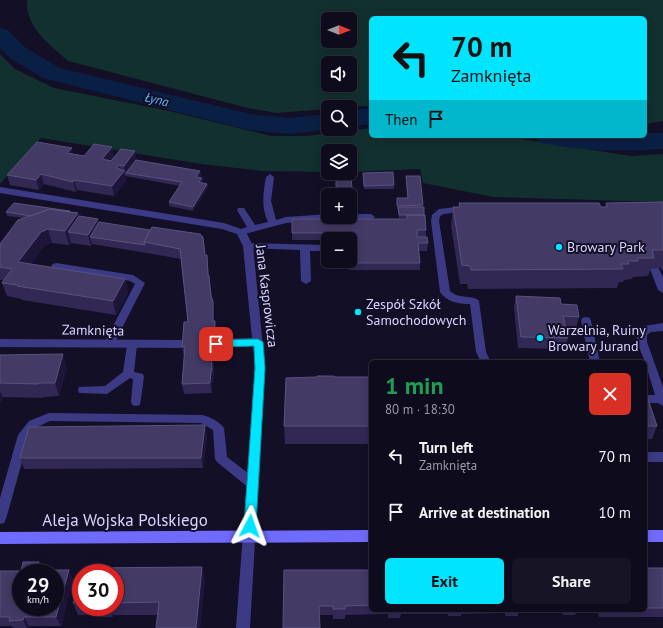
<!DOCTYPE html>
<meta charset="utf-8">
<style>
:root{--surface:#0e0b1c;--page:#171425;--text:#f1f3f6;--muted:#9b9ba3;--line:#2e2b3b;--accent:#00e5ff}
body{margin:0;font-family:"PT Sans",sans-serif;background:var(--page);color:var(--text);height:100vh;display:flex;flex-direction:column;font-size:15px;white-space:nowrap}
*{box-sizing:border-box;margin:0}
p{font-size:13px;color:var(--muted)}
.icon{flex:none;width:22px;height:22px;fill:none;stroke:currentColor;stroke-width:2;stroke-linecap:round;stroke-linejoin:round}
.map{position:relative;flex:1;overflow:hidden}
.panel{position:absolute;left:369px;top:360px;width:278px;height:252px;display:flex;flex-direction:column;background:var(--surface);border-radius:6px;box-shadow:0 2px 10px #0003,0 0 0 1px var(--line)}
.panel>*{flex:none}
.hud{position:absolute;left:369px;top:16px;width:278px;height:122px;border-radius:6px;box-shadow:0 2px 10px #0003,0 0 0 1px var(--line);background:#00e5ff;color:#111;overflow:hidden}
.needle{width:26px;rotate:90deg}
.buttons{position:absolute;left:321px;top:12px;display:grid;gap:8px}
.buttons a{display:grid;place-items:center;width:36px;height:36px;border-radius:6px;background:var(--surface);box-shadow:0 2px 10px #0003,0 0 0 1px var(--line);font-size:20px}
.speed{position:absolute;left:12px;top:564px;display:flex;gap:8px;font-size:20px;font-weight:700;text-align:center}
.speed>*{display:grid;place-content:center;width:52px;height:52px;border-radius:50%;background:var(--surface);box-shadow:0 2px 10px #0003,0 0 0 1px var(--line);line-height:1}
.speed small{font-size:10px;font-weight:400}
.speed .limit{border:6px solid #d22;background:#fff;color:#111}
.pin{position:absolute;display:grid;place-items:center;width:34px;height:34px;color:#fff;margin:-17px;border-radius:8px;box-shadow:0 2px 6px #0006}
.me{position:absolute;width:44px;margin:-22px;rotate:4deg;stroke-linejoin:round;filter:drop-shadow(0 0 3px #0008)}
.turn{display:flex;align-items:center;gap:14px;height:84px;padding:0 16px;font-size:18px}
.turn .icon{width:52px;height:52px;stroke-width:2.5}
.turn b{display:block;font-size:28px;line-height:34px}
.then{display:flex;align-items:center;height:38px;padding:0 16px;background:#0003;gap:8px;font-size:15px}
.round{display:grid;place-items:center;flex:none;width:42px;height:42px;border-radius:6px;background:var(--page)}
.summary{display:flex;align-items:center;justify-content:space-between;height:68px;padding:0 16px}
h1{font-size:24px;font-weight:700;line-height:30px;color:#1e9e55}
.cta{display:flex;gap:8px;margin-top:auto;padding:8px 16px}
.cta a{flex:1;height:46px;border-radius:6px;background:var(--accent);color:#111;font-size:16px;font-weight:700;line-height:46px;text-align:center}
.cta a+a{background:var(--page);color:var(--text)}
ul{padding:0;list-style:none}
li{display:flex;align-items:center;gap:12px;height:56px;padding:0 16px}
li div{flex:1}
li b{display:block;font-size:15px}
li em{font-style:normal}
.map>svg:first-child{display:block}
</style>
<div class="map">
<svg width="663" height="628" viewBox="0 0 663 628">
<rect width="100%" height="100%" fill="#130f26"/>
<!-- green -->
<path fill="#12302f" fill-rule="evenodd" d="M27 0H663V121L645 124V18H371V106L328 107V109L276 113 248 108 68 61C50 45 25 27 27 0ZM328 19H350V41H328ZM328 63H350V85H328Z
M0 54 15 69 54 88 169 111 271 136H306L371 128V136H502L631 156 663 154V202L493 197 423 183 420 169 350 172V151H328V172L262 171 201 164 41 138 0 184Z"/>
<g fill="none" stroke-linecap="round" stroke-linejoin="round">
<!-- river -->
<path fill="#0a1f44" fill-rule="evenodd" d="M0 28 8 30 26 48 60 68 250 114 289 118 328 114V129H332L289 134 249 130 43 78 10 58 0 48Z
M371 108V124L350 127V111Z
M645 133H663V149C620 151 581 152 539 142L535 136H645Z"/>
<!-- service -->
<path fill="#3d3a85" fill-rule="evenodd" d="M270 174 274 177 271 201 276 220 286 217 328 214V217H332L331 219 286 223 241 235 238 234 236 232 238 230 247 227 237 210 238 208H244L255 225 268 222C261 207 263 193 266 177Z
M465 206 468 207 469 209 468 211 444 214 440 216 439 221 450 291C460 300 473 294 479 301L486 352 491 362H481L476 352 470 304C458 304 447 302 440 292L431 221 432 215 439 209Z
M350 214H371L375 217 371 220 347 219 346 217H350Z
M248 243 328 245V251H310L311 281 306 284 301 281 300 250 245 248 243 246 245 244Z
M56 263 133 275 145 283 113 346H105L104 343 135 284 130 281 53 268 51 266 53 264Z
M655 266 658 267 663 277V293L658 290 650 269Z
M586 317 590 318 591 321 600 362H590L581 321 582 318Z
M663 323V331L651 332 647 335V342L663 387V406L658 403H645V395H655L645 362 637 342V334L644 326Z
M132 341 136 342 137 345 134 372 143 374 144 377 140 405 136 406 132 405 131 402 133 379 130 378 107 394 79 393 78 390 79 387 105 386 123 372 127 345 128 342Z
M49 413 203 415C210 417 220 422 224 428L227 457 257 480 259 484 257 488 253 489 249 488 217 462 215 459 213 430 201 423 50 421 37 427 29 437 6 519 4 523 0 524V498L18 435 29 421Z
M645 452H663V462H645Z"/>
<!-- minor -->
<path fill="#3d3a85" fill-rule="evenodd" d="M0 187 224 223 244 230 246 232 253 246 265 368 250 628H236L255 368 253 346 216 347 212 346 211 343 212 340 216 339 252 338 243 246 237 234 222 229 0 193Z
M0 339 185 340 189 341 190 344 189 347 185 348 0 347Z"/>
<!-- secondary -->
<path fill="#6f6bff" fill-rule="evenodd" d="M371 530V542L0 544V532Z
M645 530H663V542H645Z"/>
</g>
<!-- wall -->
<path fill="#312854" d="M112 147 114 158 137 160 200 171 201 175 199 178H202L203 182 202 183 207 184 208 187 193 211 169 206V202L180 186 125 176 126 181 114 196 77 190 76 192 44 184 39 190 10 185 7 175 73 154 84 156Z
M363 173 394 185V189H364Z
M406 176 423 205 426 230V237L428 243 427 251H419L420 263V270H349L350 239H328V240H292V233L406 219 407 218H399L398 209H397V198H407Z
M350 195 353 203 352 207H350Z
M663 202V272L661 268 651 269 648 276 633 277 632 279 624 280 623 282H619L617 288 468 289 467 284H460L451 226 453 207H459V203L605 207 606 203Z
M6 212H70L78 213 79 216 98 219 99 222 205 255 208 266 212 298 213 301 214 312V321L217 332 216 356H213L214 381 212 382V393L184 394 182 384 184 357 182 347 188 322 181 259 147 253 92 244 91 246 71 243 69 245 52 243 45 245 31 264 125 279 128 293 116 315 22 300 21 299 7 296 2 283 4 280H0V244L24 218 7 216Z
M516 296 561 304 579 317 576 328 566 327 568 338 565 349 518 348 514 307Z
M0 355 67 368 59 396 43 397V398L3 397 0 403Z
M334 377H371V444H285L284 426Z
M645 396 657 426 652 439H645Z
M205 425 207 436 203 468 24 469 20 458Z
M645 568H663V617H599L598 613H576L575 615H563L562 613H518V616H505V613L461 614V616H448V614H401L400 618H388V614L345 615V619H333V615H319L283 628 371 570V610H645Z
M69 570 73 580 61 626H29L28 628H13L12 626H0V571Z
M115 573 205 580 200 628H156L158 615H113V617H101L100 615H78L73 603 81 574V607H115Z"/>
<!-- shaded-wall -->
<path fill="#1d163a" d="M112 147 114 158 104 170 102 159Z
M72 148 74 158 67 153Z
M135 151 137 162 126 173 124 166Z
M119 165 121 174 124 171 126 181 114 196 112 186 117 168Z
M200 171 201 175 197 181 196 177Z
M41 174 44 184 39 190 36 180Z
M202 178 203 182 200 186 199 182Z
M74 180 77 190 76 192 73 182Z
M207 184 208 187 193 211V207Z
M78 213 81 227 68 232 71 243 69 245 65 231Z
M98 219 101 230 90 237 92 244 91 246 88 235Z
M48 229 52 243 45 245 23 276 18 262 41 232Z
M207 255 208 266 209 286 208 275Z
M209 276 211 286 212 307 211 296Z
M125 279 128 293 116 315 113 301Z
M213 301 214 312V332L213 321Z
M215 321 217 332 216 356 214 345Z
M211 345 213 356 214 381 212 382V393L210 383Z
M63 354 67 368 59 396 55 383Z
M0 391 3 397 1 403 0 401Z
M205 425 207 436 203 468 201 458Z
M39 562 43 572 37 570Z
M202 567 205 580 200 628H196Z
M69 570 73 580 61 626 56 617Z
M109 607H110L113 615V617Z
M24 617 29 626 28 628H27L23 620Z"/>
<!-- building -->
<path fill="#433a66" stroke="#5a527e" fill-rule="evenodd" d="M37 142 72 148 67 153 84 156 94 144 112 147 102 159 111 161 121 149 135 151 124 166 119 165 117 168 124 171 112 186 74 180 73 182 41 174 36 180 7 175Z
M136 160 200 171 196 177 202 178 199 182 207 184 193 207 169 202 182 182 126 173Z
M393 172 394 185 364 186 363 173Z
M351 176 353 203H350V195H336V177Z
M406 176H420L423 205 397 206V198H408Z
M663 202V250H652L654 258H638V261H627L629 264H621L623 269 471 270 470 266 462 265 453 207H460L459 203H599L601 207H607L606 203Z
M14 203 70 211 69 212 50 209 31 216 6 212Z
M398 207H424V215H399Z
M50 209 78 213 65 231 48 229 41 232 18 262 125 279 113 301 17 286 18 285 2 283 12 269 0 267V244L18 220Z
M407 215H425L426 230H417V237H427L428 243H418L420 263H350V239H349V233H292V219H407Z
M79 216 98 219 88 235 68 232Z
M99 222 150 230 144 242 145 245 90 237Z
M152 227 200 234 203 237 205 255H207L208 275 209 276 211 296 213 301V321H215L214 345H211L212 370 211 372 210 383 182 384 185 346 182 347 184 322H188L180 249 144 242Z
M516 296 560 298 561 304 577 305 579 317 563 316 568 338 521 337Z
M63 354 55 383H38V384L0 383V355Z
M317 376H334V377H371V426H284L286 378 317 377Z
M645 396H647L657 426H645Z
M205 425 201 458H20L29 427Z
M23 562H39L37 570H69L56 617H24L23 620 9 621 10 617H0V571H21ZM21 573H55V607H21Z
M202 567 196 628H156L159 602 115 603V573H81L83 568Z
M645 568H663V608H645Z
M284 570H371V605L345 606V609H333V606H319L320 628H283Z
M81 574V603H73Z"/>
<!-- route -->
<path fill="#00e5ff" stroke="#0095a6" d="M258 339 263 342 265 368 256 526 254 529 250 530 246 529 244 526 255 368 254 346 216 347 211 344 216 340Z"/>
<!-- markers -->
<g fill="#00e5ff" stroke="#130f26" stroke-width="1.5">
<circle cx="559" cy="247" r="4"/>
<circle cx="358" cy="312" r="4"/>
<circle cx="540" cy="338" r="4"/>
</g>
<g text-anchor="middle" stroke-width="4" stroke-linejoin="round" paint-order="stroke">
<!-- far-water labels -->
<g font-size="13" font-style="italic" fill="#62b6ff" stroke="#130f26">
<text transform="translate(157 99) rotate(14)" y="5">Łyna</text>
</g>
<!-- poi labels -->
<g font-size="14" fill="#d9d4ff" stroke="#130f26" text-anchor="start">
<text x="567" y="252">Browary Park</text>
<text x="366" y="309">Zespół Szkół<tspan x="366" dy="16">Samochodowych</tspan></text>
<text x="548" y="335">Warzelnia, Ruiny<tspan x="548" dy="16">Browary Jurand</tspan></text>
</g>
<!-- street labels -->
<g font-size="14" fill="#d9d4ff" stroke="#130f26">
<text transform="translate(267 296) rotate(83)" y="5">Jana Kasprowicza</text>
<text transform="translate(93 330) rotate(1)" y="5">Zamknięta</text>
</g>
<!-- near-street labels -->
<g font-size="17" fill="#d9d4ff" stroke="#130f26">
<text x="125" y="526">Aleja Wojska Polskiego</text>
</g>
</g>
</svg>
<div class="buttons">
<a><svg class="needle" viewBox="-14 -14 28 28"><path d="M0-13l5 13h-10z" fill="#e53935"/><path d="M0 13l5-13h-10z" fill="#9b9ba3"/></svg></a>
<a><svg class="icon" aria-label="sound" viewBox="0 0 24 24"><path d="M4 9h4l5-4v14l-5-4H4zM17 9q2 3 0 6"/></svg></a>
<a><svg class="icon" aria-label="search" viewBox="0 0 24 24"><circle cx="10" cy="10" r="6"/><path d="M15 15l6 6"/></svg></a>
<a><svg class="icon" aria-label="layers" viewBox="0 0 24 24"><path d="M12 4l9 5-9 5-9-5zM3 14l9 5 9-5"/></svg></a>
<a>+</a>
<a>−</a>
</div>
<div class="speed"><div>29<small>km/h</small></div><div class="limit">30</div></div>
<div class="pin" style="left:216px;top:344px;background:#d93025"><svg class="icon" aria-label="arrive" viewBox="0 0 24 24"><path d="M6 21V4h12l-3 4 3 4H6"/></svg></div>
<svg class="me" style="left:250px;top:526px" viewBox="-20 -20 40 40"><path d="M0-17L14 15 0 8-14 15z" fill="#00e5ff" stroke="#fff" stroke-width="4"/></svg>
<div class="hud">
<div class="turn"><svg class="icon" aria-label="left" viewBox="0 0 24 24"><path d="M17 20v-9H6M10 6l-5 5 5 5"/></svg><div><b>70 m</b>Zamknięta</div></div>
<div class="then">Then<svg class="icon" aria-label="arrive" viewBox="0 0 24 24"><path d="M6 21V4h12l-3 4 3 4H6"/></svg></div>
</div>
<section class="panel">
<div class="summary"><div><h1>1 min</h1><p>80 m · 18:30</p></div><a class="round" style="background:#d93025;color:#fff"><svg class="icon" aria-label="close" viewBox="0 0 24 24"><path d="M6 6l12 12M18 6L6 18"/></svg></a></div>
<ul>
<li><svg class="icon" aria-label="left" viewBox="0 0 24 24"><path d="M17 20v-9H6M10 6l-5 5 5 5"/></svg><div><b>Turn left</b><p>Zamknięta</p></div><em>70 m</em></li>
<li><svg class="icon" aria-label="arrive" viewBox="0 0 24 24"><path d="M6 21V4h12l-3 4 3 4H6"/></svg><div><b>Arrive at destination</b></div><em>10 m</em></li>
</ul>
<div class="cta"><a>Exit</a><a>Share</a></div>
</section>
</div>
